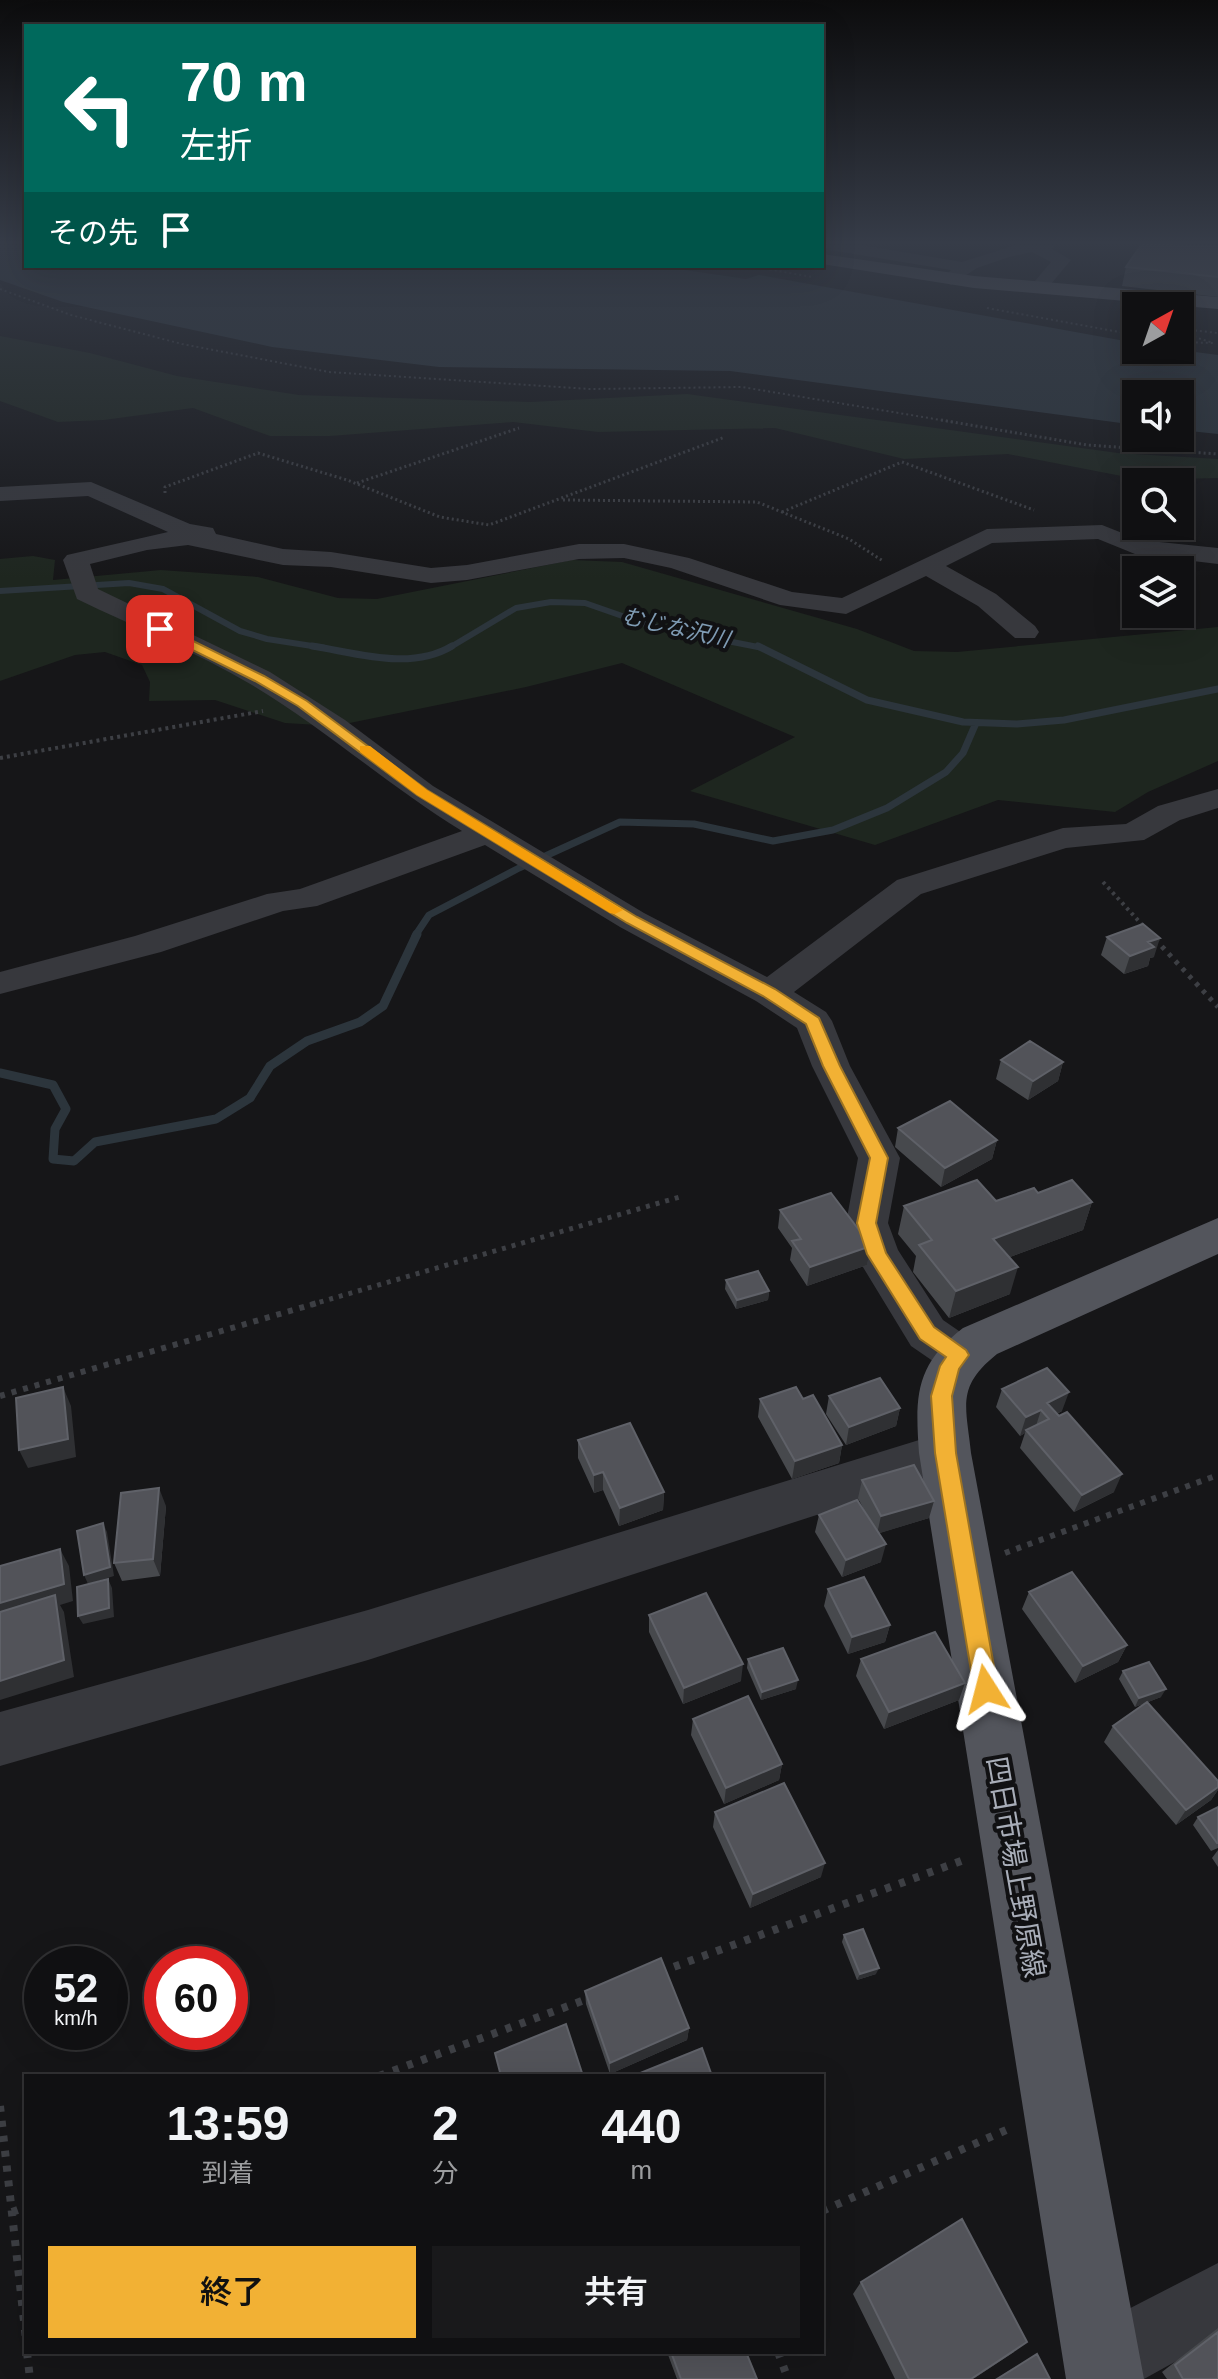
<!DOCTYPE html>
<html lang="ja">
<meta charset="utf-8">
<style>
:root{--surface:#101012;--page:#19191b;--text:#f1f3f6;--muted:#9c9d9f;--line:#303032;--accent:#f2b134}
body{margin:0;font-family:Arial,"Noto Sans JP",sans-serif;background:var(--page);color:var(--text);height:100vh;display:flex;flex-direction:column;font-size:30px;white-space:nowrap}
*{box-sizing:border-box;margin:0}
p{font-size:26px;color:var(--muted)}
.icon{flex:none;width:44px;height:44px;fill:none;stroke:currentColor;stroke-width:2;stroke-linecap:round;stroke-linejoin:round}
.map{position:relative;flex:1;overflow:hidden}
.details{position:absolute;left:24px;top:2074px;width:800px;height:280px;display:flex;flex-direction:column;background:var(--surface);border-radius:0px;box-shadow:0 8px 32px #0002,0 0 0 2px var(--line)}
.details>*{flex:none}
.banner{position:absolute;left:24px;top:24px;width:800px;height:244px;border-radius:0px;box-shadow:0 8px 32px #0002,0 0 0 2px var(--line);background:#00695c;color:#fff;overflow:hidden}
.needle{width:52px;rotate:40deg}
.tools{position:absolute;left:1122px;top:292px;display:grid;gap:16px}
.tools a{display:grid;place-items:center;width:72px;height:72px;border-radius:0px;background:var(--surface);box-shadow:0 8px 32px #0002,0 0 0 2px var(--line);font-size:40px}
.speed{position:absolute;left:24px;top:1946px;display:flex;gap:16px;font-size:40px;font-weight:700;text-align:center}
.speed>*{display:grid;place-content:center;width:104px;height:104px;border-radius:50%;background:var(--surface);box-shadow:0 8px 32px #0002,0 0 0 2px var(--line);line-height:1}
.speed small{font-size:20px;font-weight:400}
.speed .limit{border:12px solid #d22;background:#fff;color:#111}
.pin{position:absolute;display:grid;place-items:center;width:68px;height:68px;color:#fff;margin:-34px;border-radius:16px;box-shadow:0 4px 12px #0006}
.me{position:absolute;width:88px;margin:-44px;rotate:351deg;stroke-linejoin:round;filter:drop-shadow(0 0 6px #0008)}
.turn{display:flex;align-items:center;gap:28px;height:168px;padding:0 24px;font-size:36px}
.turn .icon{width:104px;height:104px;stroke-width:2.5}
.turn b{display:block;font-size:56px;line-height:68px}
.then{display:flex;align-items:center;height:76px;padding:0 24px;background:#0003;gap:16px;font-size:30px}
.eta{display:flex;justify-content:space-evenly;align-items:center;height:136px;text-align:center}
.eta b{font-size:48px;font-weight:600;line-height:56px}
.action{display:flex;gap:16px;margin-top:auto;padding:16px 24px}
.action a{flex:1;height:92px;border-radius:0px;background:var(--accent);color:#111;font-size:32px;font-weight:600;line-height:92px;text-align:center}
.action a+a{background:var(--page);color:var(--text)}
.map>svg:first-child{display:block}
</style>
<div class="map">
<svg width="1218" height="2379" viewBox="0 0 1218 2379">
<rect width="100%" height="100%" fill="#161618"/>
<!-- green -->
<path fill="#1e261f" d="M0 336 90 353 177 376 299 395 530 402 687 394 1118 453 1218 459V478L1142 480 1008 454 904 459 775 428 598 432 513 422 330 436H270L193 408 104 420 58 422 0 401Z
M33 556 55 560 53 580 161 570 258 577 338 598 377 599 572 560 622 562 857 629 914 651 957 652 1218 627V761L1148 792 1115 812 998 800 875 845 690 791 795 737 622 663 526 687 335 726 285 723 215 700 149 701 150 682 142 665 105 652 75 655 0 681V559Z"/>
<!-- water -->
<path fill="#2c353c" d="M0 245H26V266H658L746 279 759 275 1136 343V350H1180L1218 355V434L1180 430V394H1136V425L730 371 439 367 272 347 63 302 0 280Z"/>
<g fill="none" stroke-linecap="round" stroke-linejoin="round">
<!-- stream-far2 -->
<path stroke="#2c353c" stroke-width="6" d="M0 591 129 583 163 589 240 631 267 639 325 648
M449 648 516 608 551 602 585 603 651 626 763 648"/>
<!-- stream-far1 -->
<path stroke="#2c353c" stroke-width="7" d="M312 646C357 653 411 671 452 646
M758 646 867 700 963 722 1017 724 1064 720 1218 689
M415 936 429 915 519 868 620 822 694 824 773 841 833 830 887 808 946 772 963 753 976 723"/>
<!-- stream -->
<path stroke="#2c353c" stroke-width="9" d="M0 1073 53 1085 66 1109 55 1129 53 1159 74 1161 95 1142 216 1119 250 1098 270 1066 307 1041 360 1022 383 1006 417 934"/>
<!-- path-far5 -->
<path stroke="#3d3f44" stroke-width="2" stroke-dasharray="2 3" stroke-linecap="butt" d="M750 266 812 277
M0 289 71 315 182 344 329 372 590 389 742 387 953 422
M987 308 1136 335
M1180 329 1218 333
M1180 332 1213 343 1180 342"/>
<!-- path-far4 -->
<path stroke="#3d3f44" stroke-width="3" stroke-dasharray="2 3" stroke-linecap="butt" d="M941 420 1087 445 1218 454
M357 483 519 428
M165 493V487L258 453 347 480 440 517 489 525 725 437
M563 500 757 502 849 539 883 561
M782 512 902 462 1034 510"/>
<!-- path-far3 -->
<path stroke="#3d3f44" stroke-width="4" stroke-dasharray="3 4" stroke-linecap="butt" d="M0 758 263 711
M1103 882 1146 929"/>
<!-- path-far2 -->
<path stroke="#3d3f44" stroke-width="5" stroke-dasharray="4 6" stroke-linecap="butt" d="M1155 939 1218 1007
M310 1305 683 1196"/>
<!-- path-far1 -->
<path stroke="#3d3f44" stroke-width="6" stroke-dasharray="5 7" stroke-linecap="butt" d="M0 1396 317 1303
M1005 1553 1218 1475"/>
<!-- path -->
<path stroke="#3d3f44" stroke-width="8" stroke-dasharray="6 9" stroke-linecap="butt" d="M660 1972 969 1858
M379 2076 590 1998
M0 2106 26 2339
M822 2211 1013 2127
M12 2212 26 2207
M27 2352 30 2379
M778 2352 788 2379"/>
<!-- minor -->
<path fill="#37383d" fill-rule="evenodd" d="M822 245H861L962 262 1016 245H1056L1052 249 1071 260 1045 291 1039 292 1030 287 1051 262 1032 252 1009 257 977 268 951 285 942 280 951 270 830 250Z
M91 482 190 524 213 528 216 534 283 549 331 552 431 568 467 565 579 544H624L689 558 792 592 842 598 987 529 1102 525 1140 540 1218 548V564L1135 554 1098 539 992 543 946 566 996 594 1035 626 1039 632 1035 638H1015L978 606 926 576 846 614 780 605 671 568 624 558 579 559 467 580 431 583 331 567 283 565 188 545 147 550 90 564 98 589 270 672 345 720 433 786 644 913 767 977 897 880 1063 828 1126 824 1158 806 1218 789V808L1180 820 1144 840 1066 848 921 894 794 992 826 1012 832 1021 850 1066 900 1158 888 1223 898 1250 943 1320 975 1342 982 1355 975 1368 959 1373 943 1368 911 1346 855 1254 846 1223 858 1158 812 1066 797 1028 756 1001 620 927 485 845 317 906 283 911 161 952 0 994V972L135 936 267 894 300 889 462 831C389 786 325 729 252 685 196 652 135 627 77 599L63 560 67 555 168 532 88 496 0 501V487Z
M945 1432 962 1438 970 1453 962 1468 368 1660 0 1766V1712L368 1610Z
M1218 2263V2338L1144 2379H1072L1065 2362 1076 2336Z"/>
<!-- major -->
<path fill="#53555c" fill-rule="evenodd" d="M822 254 974 276 1218 297V309L974 288 822 264Z
M1218 1218V1254L997 1354C956 1387 966 1405 971 1453L1144 2379H1066L919 1453C915 1396 915 1365 963 1328Z"/>
</g>
<!-- wall -->
<path fill="#47494d" d="M1218 246V297L1122 286 1126 267Z
M1107 937 1154 957 1150 958 1148 966 1124 974 1101 955Z
M1001 1060 1063 1062 1058 1081 1028 1100 996 1079Z
M898 1128 997 1140 992 1159 941 1187 895 1147Z
M1038 1193 1092 1202 1083 1230 1010 1257V1294L949 1318 913 1272 916 1256 898 1234 904 1206 996 1201Z
M780 1210 871 1246 867 1265 807 1286 790 1260 792 1248 778 1228Z
M726 1280 769 1291 768 1300 736 1309 725 1289Z
M1002 1389 1062 1411 1057 1414 1114 1492 1074 1512 1020 1448 1025 1433 1020 1436 996 1407Z
M829 1396 900 1408 896 1426 846 1445 826 1414Z
M760 1399H803L842 1445 839 1463 792 1479 758 1417Z
M578 1440 664 1492 663 1510 619 1526 603 1490 594 1493 578 1458Z
M862 1480 929 1518 879 1533 881 1562 842 1577 815 1532 819 1515 866 1514 858 1498Z
M166 1506 160 1576 122 1581 114 1563Z
M828 1589 890 1625 885 1642 848 1654 824 1606Z
M1029 1592 1127 1645 1118 1662 1075 1683 1022 1609Z
M649 1615 741 1681 683 1704 649 1632Z
M748 1659 796 1689 761 1700 747 1668Z
M861 1659 959 1700 884 1729 856 1676Z
M1123 1671 1161 1697 1135 1707 1119 1679Z
M693 1719 782 1764 779 1780 724 1804 691 1735Z
M1113 1726 1218 1781V1790L1211 1800 1176 1825 1104 1742Z
M1218 1807V1848L1211 1851 1193 1825 1198 1817Z
M715 1812 821 1877 750 1908 713 1827Z
M1218 1850V1867L1212 1858Z
M844 1935 876 1974 857 1980 842 1942Z
M585 1991 689 2028 687 2040 610 2074 586 2004Z
M861 2282 1014 2352 973 2379H895L853 2294Z
M1218 2328V2379H1167L1162 2372Z
M667 2352H746L757 2379H677Z"/>
<!-- shaded-wall -->
<path fill="#2f3033" d="M1160 938 1154 957 1150 958 1148 966 1124 974 1130 956 1148 942Z
M1063 1062 1058 1081 1028 1100 1033 1081Z
M997 1140 992 1159 941 1187 945 1168Z
M1092 1202 1083 1230 986 1266 993 1239Z
M871 1246 867 1265 807 1286 810 1267Z
M1018 1267 1010 1294 949 1318 956 1291Z
M769 1291 768 1300 736 1309 737 1300Z
M63 1387 71 1406 76 1457 28 1468 19 1450Z
M1069 1392 1062 1411 1048 1418 1047 1403Z
M900 1408 896 1426 846 1445 849 1427Z
M1041 1410 1035 1429 1026 1430 1025 1433 1020 1436 1026 1417Z
M842 1445 839 1463 792 1479 795 1461Z
M603 1472V1490L594 1493V1475Z
M1122 1474 1114 1492 1074 1512 1082 1495Z
M159 1488 166 1506 160 1576 153 1559Z
M664 1492 663 1510 619 1526 620 1508Z
M934 1501 929 1518 877 1534 881 1516Z
M103 1523 107 1532 114 1576 88 1584 84 1575Z
M886 1544 881 1562 842 1577 846 1560Z
M60 1549 69 1566 73 1601 60 1605 64 1612 74 1677 0 1700V1603Z
M108 1579 112 1588 114 1617 83 1624 78 1616Z
M890 1625 885 1642 848 1654 852 1637Z
M1127 1645 1118 1662 1075 1683 1083 1666Z
M743 1664 741 1681 683 1704 684 1688Z
M798 1680 796 1689 761 1700 762 1692Z
M965 1683 959 1700 884 1729 889 1712Z
M1166 1689 1161 1697 1135 1707 1139 1698Z
M782 1764 779 1780 724 1804 726 1788Z
M1218 1787V1790L1211 1800 1176 1825 1186 1810Z
M825 1863 821 1877 750 1908 753 1894Z
M879 1968 876 1974 857 1980 860 1974Z
M689 2028 687 2040 610 2074V2063Z
M1027 2342 973 2379H971Z"/>
<!-- building -->
<path fill="#525359" stroke="#5f6168" stroke-width="2" d="M1141 245 1218 246V277L1126 267Z
M1143 924 1160 938 1148 942 1154 947 1130 956 1107 937Z
M1030 1041 1063 1062 1033 1081 1001 1060Z
M950 1101 997 1140 945 1168 898 1128Z
M977 1180 996 1201 1034 1188 1038 1193 1072 1180 1092 1202 993 1239 1018 1267 956 1291 919 1245 932 1240 904 1206Z
M831 1193 871 1246 810 1267 792 1241 801 1239 780 1210Z
M758 1271 769 1291 737 1300 726 1280Z
M1047 1368 1069 1392 1047 1403 1059 1416 1067 1412 1122 1474 1082 1495 1026 1430 1049 1419 1041 1410 1026 1417 1002 1389Z
M880 1378 900 1408 849 1427 829 1396Z
M63 1387 68 1439 19 1450 16 1398Z
M796 1387 803 1399 813 1395 842 1445 795 1461 760 1399Z
M630 1423 664 1492 620 1508 603 1472 594 1475 578 1440Z
M914 1465 934 1501 881 1516 862 1480Z
M159 1488 153 1559 114 1563 121 1493Z
M857 1500 886 1544 846 1560 819 1515Z
M103 1523 110 1567 84 1575 77 1531Z
M60 1549 64 1584 0 1603V1566Z
M1072 1572 1127 1645 1083 1666 1029 1592Z
M864 1577 890 1625 852 1637 828 1589Z
M108 1579 109 1608 78 1616 77 1587Z
M706 1593 743 1664 684 1688 649 1615Z
M55 1595 64 1660 0 1681V1612Z
M935 1632 965 1683 889 1712 861 1659Z
M783 1648 798 1680 762 1692 748 1659Z
M1149 1662 1166 1689 1139 1698 1123 1671Z
M748 1696 782 1764 726 1788 693 1719Z
M1147 1702 1218 1781V1787L1186 1810 1113 1726Z
M784 1783 825 1863 753 1894 715 1812Z
M1218 1807V1843H1217L1198 1817Z
M863 1929 879 1968 860 1974 844 1935Z
M661 1958 689 2028 610 2063 585 1991Z
M566 2024 583 2076H501L495 2053Z
M702 2048 712 2076H633Z
M962 2219 1027 2342 971 2379H909L861 2282Z
M1218 2332V2379H1183L1175 2365Z
M671 2352H746L757 2379H681Z
M1037 2354 1050 2379H997Z"/>
<!-- sky -->
<linearGradient id="sky" x2="0" y2="1"><stop stop-color="#0c0c0d"/><stop offset="0.42" stop-color="#363c48"/><stop offset="1" stop-color="#363c48" stop-opacity="0"/></linearGradient>
<rect width="1218" height="578" fill="url(#sky)"/>
<!-- route -->
<path fill="#f2b134" stroke="#9d7322" stroke-width="2" d="M156 627H165L264 676 307 701 427 790 637 917 775 989 819 1018 840 1066 888 1158 876 1223 886 1253 934 1327 966 1350 969 1355 959 1369 952 1396 956 1453 998 1689 995 1697 986 1701 978 1697 974 1689 935 1453 931 1396 940 1366 946 1357 920 1339 867 1254 857 1223 870 1158 823 1066 806 1024 763 996 627 923 417 795 298 706 255 681 156 632Z"/>
<!-- slow -->
<path fill="#f59e0b" d="M360 746H370L427 790 623 910 615 914 610 913 417 795 360 752Z"/>
<g text-anchor="middle" stroke-width="8" stroke-linejoin="round" paint-order="stroke">
<!-- far-water labels -->
<g font-size="22" font-style="italic" fill="#7f9bb3" stroke="#111113">
<text transform="translate(676 627) rotate(13)" y="8">むじな沢川</text>
</g>
<!-- near-street labels -->
<g font-size="28" fill="#a8adb8" stroke="#111113">
<text transform="translate(1016 1867) rotate(80)" y="10">四日市場上野原線</text>
</g>
</g>
</svg>
<div class="tools">
<a><svg class="needle" viewBox="-14 -14 28 28"><path d="M0-13l5 13h-10z" fill="#e53935"/><path d="M0 13l5-13h-10z" fill="#9c9d9f"/></svg></a>
<a><svg class="icon" aria-label="sound" viewBox="0 0 24 24"><path d="M4 9h4l5-4v14l-5-4H4zM17 9q2 3 0 6"/></svg></a>
<a><svg class="icon" aria-label="search" viewBox="0 0 24 24"><circle cx="10" cy="10" r="6"/><path d="M15 15l6 6"/></svg></a>
<a><svg class="icon" aria-label="layers" viewBox="0 0 24 24"><path d="M12 4l9 5-9 5-9-5zM3 14l9 5 9-5"/></svg></a>
</div>
<div class="speed"><div>52<small>km/h</small></div><div class="limit">60</div></div>
<div class="pin" style="left:160px;top:629px;background:#d93025"><svg class="icon" aria-label="arrive" viewBox="0 0 24 24"><path d="M6 21V4h12l-3 4 3 4H6"/></svg></div>
<svg class="me" style="left:986px;top:1689px" viewBox="-20 -20 40 40"><path d="M0-17L14 15 0 8-14 15z" fill="#f2b134" stroke="#fff" stroke-width="4"/></svg>
<div class="banner">
<div class="turn"><svg class="icon" aria-label="left" viewBox="0 0 24 24"><path d="M17 20v-9H6M10 6l-5 5 5 5"/></svg><div><b>70 m</b>左折</div></div>
<div class="then">その先<svg class="icon" aria-label="arrive" viewBox="0 0 24 24"><path d="M6 21V4h12l-3 4 3 4H6"/></svg></div>
</div>
<section class="details">
<div class="eta">
<div><b>13:59</b><p>到着</p></div>
<div><b>2</b><p>分</p></div>
<div><b>440</b><p>m</p></div>
</div>
<div class="action"><a>終了</a><a>共有</a></div>
</section>
</div>
